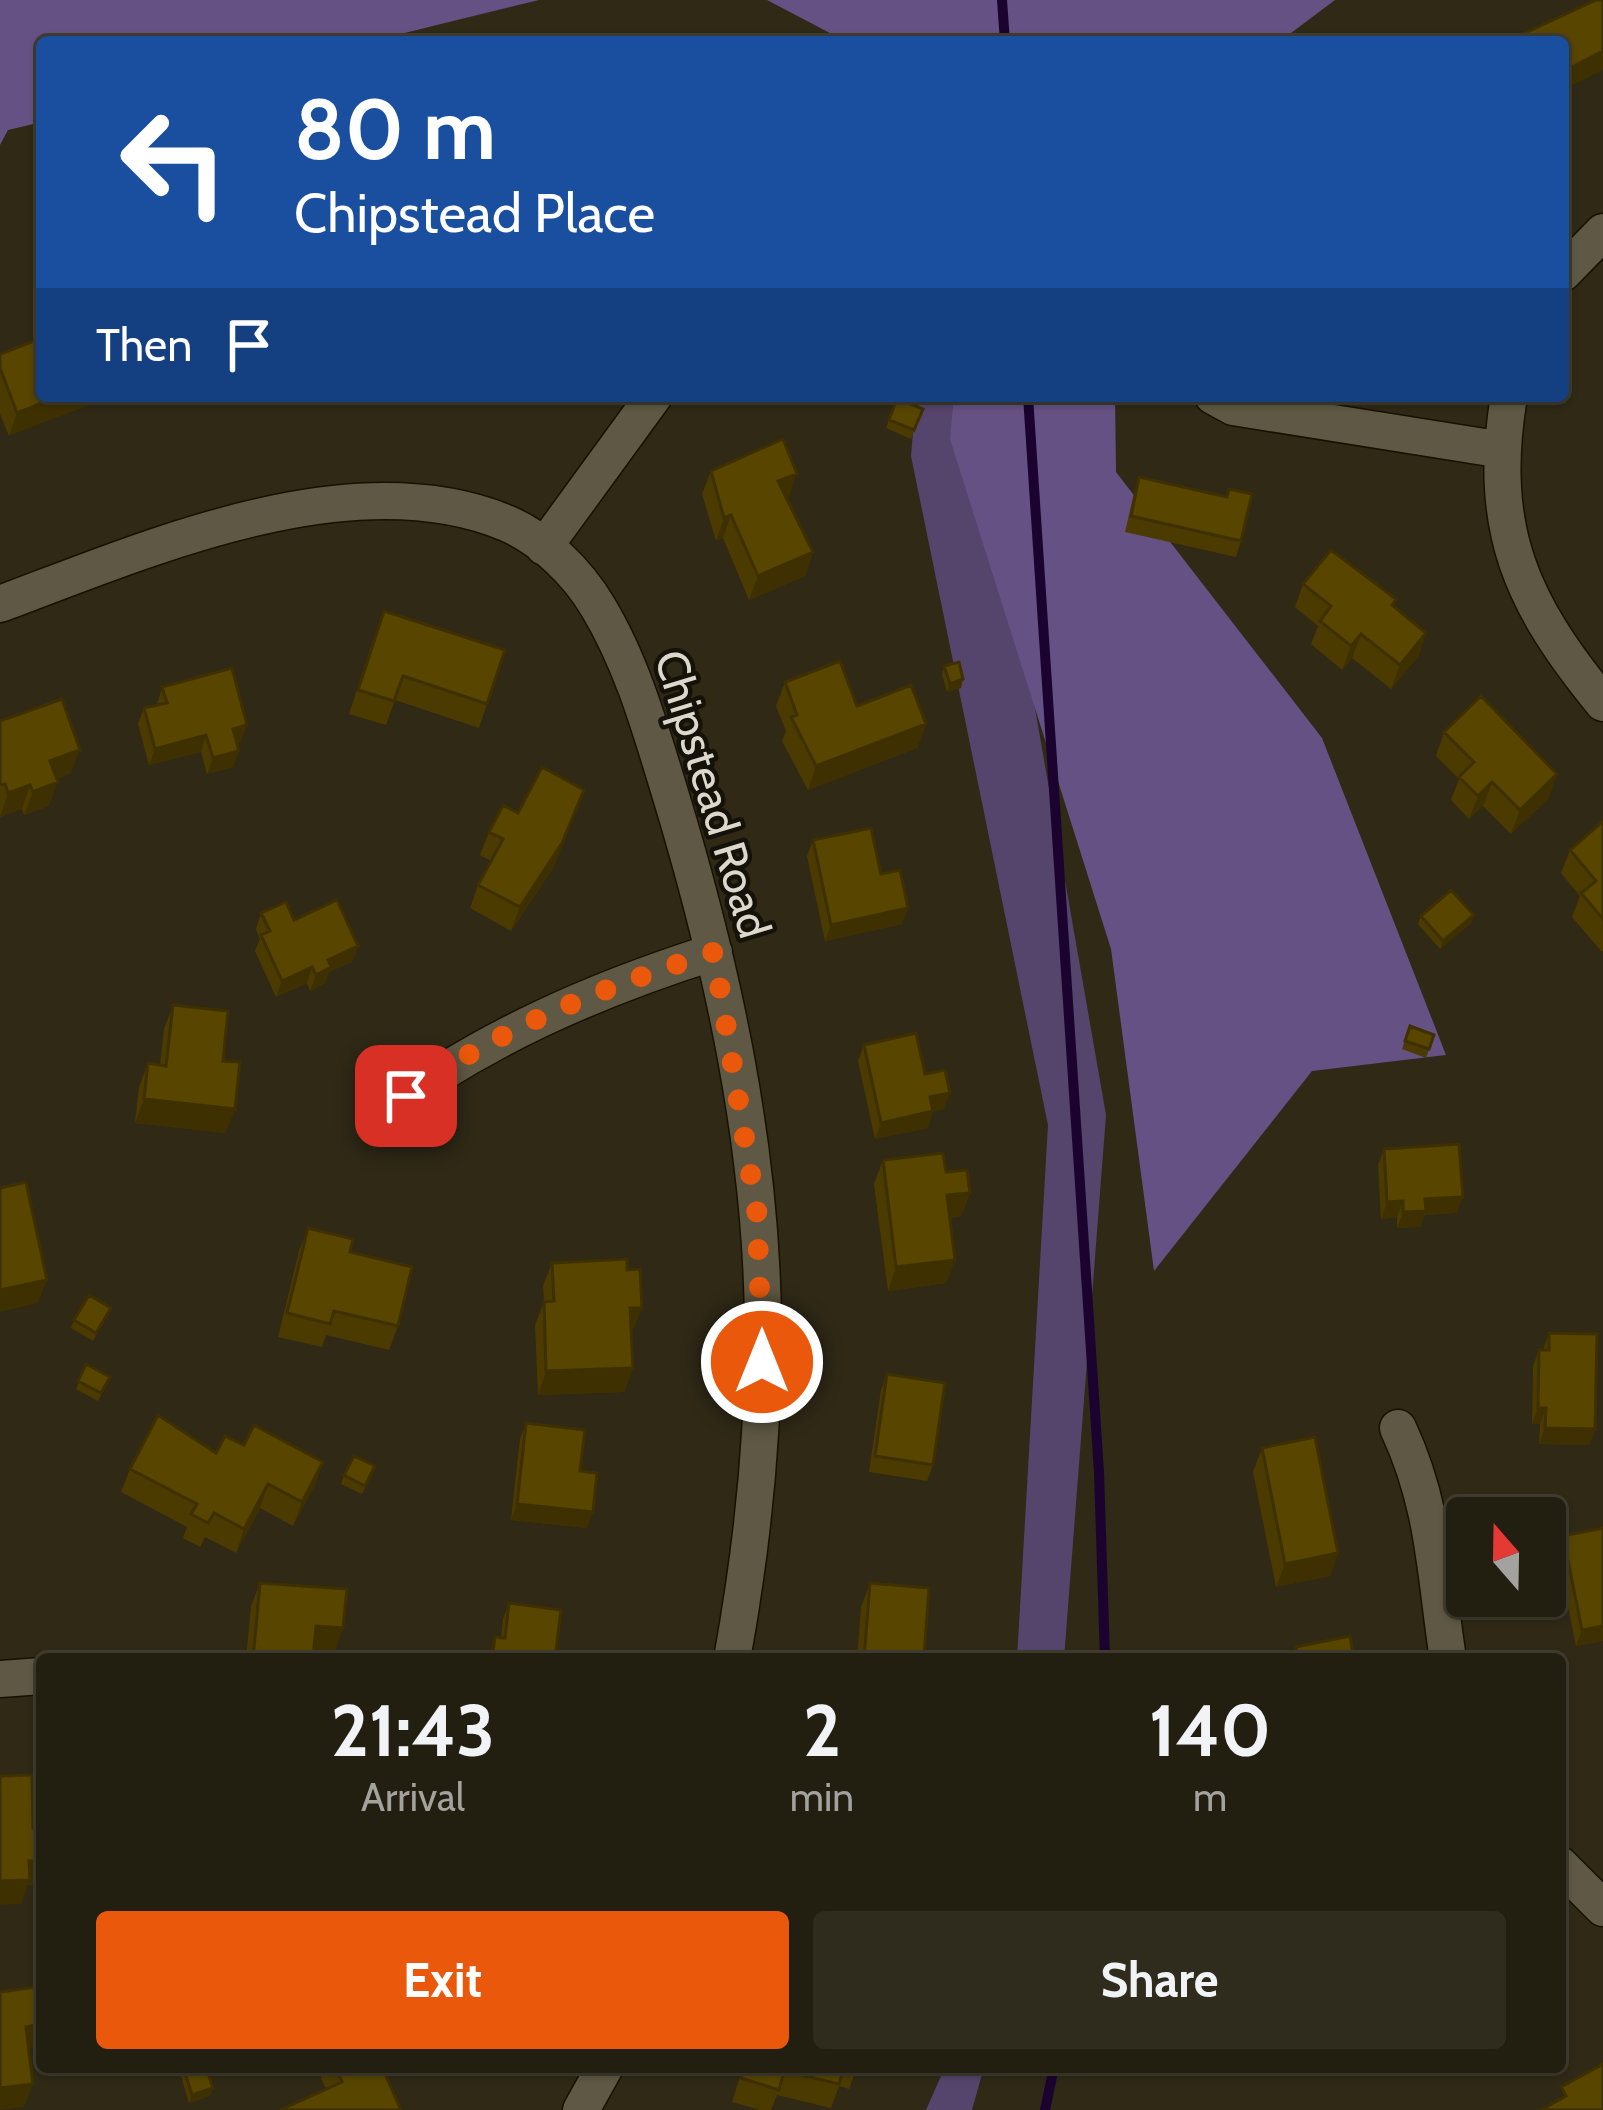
<!DOCTYPE html>
<style>
:root{--surface:#231f10;--page:#2f2c1e;--text:#f1f3f6;--muted:#a3a29f;--line:#403d30;--accent:#ea580c}
body{margin:0;font-family:Cabin,sans-serif;background:var(--page);color:var(--text);height:100vh;display:flex;flex-direction:column;font-size:45px;white-space:nowrap}
*{box-sizing:border-box;margin:0}
p{font-size:39px;color:var(--muted)}
.icon{flex:none;width:66px;height:66px;fill:none;stroke:currentColor;stroke-width:2;stroke-linecap:round;stroke-linejoin:round}
.map{position:relative;flex:1;overflow:hidden}
.details{position:absolute;left:36px;top:1653px;width:1530px;height:420px;display:flex;flex-direction:column;background:var(--surface);border-radius:12px;box-shadow:0 3px 9px #0004,0 0 0 3px var(--line)}
.details>*{flex:none}
.hud{position:absolute;left:36px;top:36px;width:1533px;height:366px;border-radius:12px;box-shadow:0 3px 9px #0004,0 0 0 3px var(--line);background:#1a4fa0;color:#fff;overflow:hidden}
.needle{width:78px;rotate:340deg}
.tools{position:absolute;left:1446px;top:1497px;display:grid;gap:24px}
.tools a{display:grid;place-items:center;width:120px;height:120px;border-radius:12px;background:var(--surface);box-shadow:0 3px 9px #0004,0 0 0 3px var(--line);font-size:60px}
.pin{position:absolute;display:grid;place-items:center;width:102px;height:102px;color:#fff;margin:-51px;border-radius:24px;box-shadow:0 6px 18px #0006}
.me{position:absolute;width:132px;margin:-66px;rotate:0deg;stroke-linejoin:round;filter:drop-shadow(0 0 9px #0008)}
.turn{display:flex;align-items:center;gap:42px;height:252px;padding:0 60px;font-size:54px}
.turn .icon{width:156px;height:156px;stroke-width:2.5}
.turn b{display:block;font-size:84px;line-height:102px}
.then{display:flex;align-items:center;height:114px;padding:0 60px;background:#0003;gap:24px;font-size:45px}
.eta{display:flex;justify-content:space-evenly;align-items:center;height:204px;text-align:center}
.eta b{font-size:72px;font-weight:800;line-height:84px}
.button{display:flex;gap:24px;margin-top:auto;padding:24px 60px}
.button a{flex:1;height:138px;border-radius:12px;background:var(--accent);color:#fff;font-size:48px;font-weight:800;line-height:138px;text-align:center}
.button a+a{background:var(--page);color:var(--text)}
.map>svg:first-child{display:block}
</style>
<div class="map">
<svg width="1603" height="2110" viewBox="0 0 1603 2110">
<rect width="100%" height="100%" fill="#2f2916"/>
<!-- green -->
<path fill="#55456c" d="M916 396H991L988 439 1106 1115 1064 1659H1017L1048 1125 911 456Z
M945 2067H984L972 2110H926Z"/>
<!-- forest -->
<path fill="#665184" d="M0 0H539L368 42H42V122L8 130 0 145Z
M767 0H1335L1279 42H847Z
M954 396H1115L1116 472 1322 738 1446 1055 1312 1071 1154 1271 1111 949 950 439Z"/>
<g fill="none" stroke-linecap="round" stroke-linejoin="round">
<!-- stream -->
<path stroke="#1a042f" stroke-width="10" d="M1002 0 1005 42
M1028 396 1099 1472 1105 1659
M1045 2110 1054 2067"/>
<defs>
<path id="street" d="M1563 273 1603 232
M1213 396 1233 407 1503 450
M1509 396C1487 529 1521 603 1603 703
M544 547 654 396
M0 604C147 549 352 459 506 523 544 539 578 573 598 607 632 663 651 731 670 793 722 964 762 1146 763 1326 764 1438 752 1549 732 1659
M379 1116C479 1040 594 990 714 952
M1398 1428C1435 1507 1435 1575 1448 1659
M0 1679 42 1676
M1560 1865 1603 1908
M581 2110 605 2067"/>
</defs>
<!-- street casing -->
<use href="#street" stroke="#171102" stroke-width="39"/>
<!-- street -->
<use href="#street" stroke="#5f5844" stroke-width="36"/>
</g>
<!-- wall -->
<path fill="#4c3b00" d="M0 354 42 396 9 436 0 414Z
M897 398 923 409 911 439 886 428Z
M711 471 789 497 787 498 813 552 805 576 749 600 723 538 716 541 702 494Z
M1139 477 1226 497 1241 541 1236 557 1125 532 1134 493Z
M1303 584 1394 606 1426 633 1418 657 1391 689 1352 658 1342 670 1311 644 1318 626 1295 607Z
M375 634 505 650 479 728 395 700 386 725 349 714Z
M944 666 961 688 947 692 942 674Z
M785 682 857 706 926 724 917 748 808 790 782 741 786 731 776 706Z
M162 687 241 741 237 743 233 767 207 774 201 752 149 765 138 724 144 708 157 705Z
M0 721 71 773 56 779 49 806 24 815 22 809 0 817Z
M1444 732 1549 798 1511 834 1483 806 1469 819 1451 800 1459 779 1436 756Z
M1602 822 1603 950 1602 952 1572 917 1580 896 1561 873 1570 850Z
M489 832 554 867 511 931 470 908 478 885 491 861 480 855Z
M813 840 881 874 902 924 825 941 807 856Z
M261 913 294 920 358 946 352 962 329 972 325 983 310 991 307 983 276 997 255 951 260 939 256 929Z
M1474 915 1471 923 1440 949 1418 924 1421 916Z
M173 1005 223 1061 226 1133 135 1123 139 1087 148 1063 160 1065 164 1029Z
M1410 1026 1434 1035 1426 1058 1402 1049Z
M864 1045 925 1074 944 1109 933 1111 928 1128 875 1139 858 1061Z
M1384 1149 1457 1213 1425 1215 1420 1227 1397 1228V1217L1381 1219 1378 1165Z
M883 1160 946 1172 970 1193 961 1216 950 1218 947 1283 888 1291 874 1184Z
M308 1228 350 1252 398 1326 389 1350 326 1335 322 1347 278 1337 299 1251Z
M552 1263 627 1270 633 1331H631L633 1368 624 1392 538 1395 535 1325 544 1302 543 1286Z
M111 1308 93 1341 71 1328 74 1320Z
M1549 1333 1595 1429 1589 1445 1539 1444 1540 1424H1532L1533 1366 1539 1350H1543Z
M86 1364 107 1385 98 1401 76 1389Z
M887 1374 933 1465 927 1481 869 1472 881 1390Z
M526 1423 580 1471 587 1528 511 1520 520 1439Z
M244 1445 323 1462 315 1485 293 1526 260 1508 236 1553 205 1537 200 1547 183 1538 187 1527 121 1492 130 1469 216 1453Z
M1262 1448 1338 1553 1330 1576 1276 1587 1253 1472Z
M372 1474 362 1494 341 1484 344 1475Z
M1563 1536 1603 1641 1576 1646 1557 1552Z
M260 1583 335 1652 314 1650 313 1659H246L251 1606Z
M870 1583 924 1659H857L861 1607Z
M509 1603 555 1659H489L495 1637 501 1638 503 1619Z
M182 2067H206L210 2096 189 2103 180 2073Z
M325 2067H382L326 2089 321 2078Z
M743 2067H857L849 2089 839 2086 831 2108 777 2095 771 2110H760L732 2102Z"/>
<!-- shaded-wall -->
<path fill="#3e3000" d="M1603 51V70L1563 90V82L1568 69Z
M1570 61 1563 80V64Z
M60 396H112L9 436 17 413Z
M797 474 789 497 770 505 778 481Z
M731 515 723 538 716 541 724 518Z
M813 552 805 576 749 600 758 576Z
M1426 633 1418 657 1391 689 1400 665Z
M1361 634 1352 658 1342 670 1351 646Z
M963 679 961 688 947 692 950 684Z
M926 724 917 748 808 790 816 766Z
M247 725 241 741 227 745 233 729Z
M206 735 201 752 149 765 155 749Z
M80 750 71 773 41 784 50 761Z
M239 751 233 767 207 774 213 758Z
M1557 774 1549 798 1511 834 1520 810Z
M58 782 49 806 24 815 33 792Z
M1492 782 1483 806 1469 819 1478 796Z
M30 785 22 809 0 817 8 793Z
M575 814 554 867 511 931 520 907Z
M908 908 902 924 825 941 831 925Z
M1474 915 1471 923 1440 949 1443 941Z
M358 946 352 962 329 972 325 983 310 991 316 975 328 960Z
M312 967 307 983 276 997 282 981Z
M950 1093 944 1109 924 1113 930 1097Z
M144 1099 235 1109 226 1133 135 1123Z
M933 1111 928 1128 875 1139 881 1123Z
M970 1193 961 1216 939 1219 947 1195Z
M1463 1197 1457 1213 1425 1215 1420 1227 1397 1228 1403 1212 1425 1199Z
M1403 1201 1397 1217 1381 1219 1387 1202Z
M955 1260 947 1283 888 1291 896 1267Z
M47 1280 38 1303 0 1312V1290Z
M630 1308H642L633 1331 621 1332Z
M633 1368 624 1392 538 1395 546 1371Z
M1538 1408H1546L1540 1424H1532Z
M1545 1428 1595 1429 1589 1445 1539 1444Z
M323 1462 315 1485 293 1526 302 1502Z
M268 1484 260 1508 236 1553 244 1529Z
M517 1504 593 1512 587 1528 511 1520Z
M1338 1553 1330 1576 1276 1587 1285 1564Z
M316 1626 343 1628 335 1652 308 1649Z
M1603 1626V1641L1576 1646 1582 1630Z
M29 1861H42L34 1885H28L21 1904 0 1905V1881Z
M41 2024 33 2048 17 2050 26 2027Z
M33 2084 24 2107 0 2110V2088Z
M213 2088 210 2096 189 2103 192 2095Z"/>
<!-- building -->
<path fill="#584500" stroke="#3e3000" stroke-width="3" d="M1596 0H1603V51L1568 69 1570 61 1563 64V42H1514L1512 39Z
M42 338V396H60L17 413 0 368V354Z
M897 398 923 409 914 430 889 420Z
M783 439 797 474 778 481 813 552 758 576 731 515 724 518 711 471Z
M1139 477 1227 497 1229 489 1252 494 1241 541 1131 516Z
M1331 550 1396 599 1392 605 1426 633 1400 665 1361 634 1351 646 1320 621 1331 606 1303 584Z
M384 611 505 650 487 704 403 676 394 701 358 690Z
M840 661 857 706 911 685 926 724 816 766 791 717 797 715 785 682Z
M959 662 963 679 950 684 944 666Z
M232 668 247 725 233 729 239 751 213 758 206 735 155 749 144 708 167 703 162 687Z
M1481 696 1557 774 1520 810 1492 782 1478 796 1459 777 1474 762 1444 732Z
M62 699 80 750 50 761 58 782 33 792 30 785 8 793 5 784 0 785V721Z
M542 767 584 790 562 843 520 907 478 885 503 839 489 832 503 805 518 813Z
M1602 822 1603 823V919L1581 893 1596 881 1570 850Z
M871 828 881 874 900 870 908 908 831 925 813 840Z
M1451 890 1474 915 1443 941 1421 916Z
M337 900 358 946 328 960 331 967 316 975 312 967 282 981 261 935 270 931 261 913 286 902 294 920Z
M173 1005 228 1011 223 1061 240 1062 235 1109 144 1099 148 1063 166 1066Z
M1410 1026 1434 1035 1429 1049 1405 1041Z
M916 1033 925 1074 945 1070 950 1093 930 1097 933 1111 881 1123 864 1045Z
M1459 1144 1463 1197 1425 1199 1426 1211 1403 1212V1201L1387 1202 1384 1149Z
M943 1153 946 1172 967 1170 970 1193 947 1195 955 1260 896 1267 883 1160Z
M26 1182 47 1280 0 1290V1188Z
M308 1228 353 1239 350 1252 412 1267 398 1326 334 1311 330 1324 287 1313Z
M627 1259V1270L640 1269 642 1308H630L633 1368 546 1371 544 1302 554 1301 552 1263Z
M89 1295 111 1308 96 1333 74 1320Z
M1549 1333 1597 1334 1595 1429 1545 1428 1546 1408H1538L1539 1350H1549Z
M86 1364 110 1377 101 1393 78 1381Z
M887 1374 945 1383 933 1465 875 1456Z
M158 1415 216 1453 225 1436 244 1445 254 1425 323 1462 302 1502 268 1484 244 1529 214 1513 208 1523 191 1514 197 1504 130 1469Z
M526 1423 585 1430 580 1471 597 1473 593 1512 517 1504Z
M1315 1437 1338 1553 1285 1564 1262 1448Z
M354 1456 375 1466 365 1486 344 1475Z
M1603 1528V1626L1582 1630 1563 1536Z
M260 1583 347 1589 343 1628 316 1626 313 1659H253Z
M870 1583 929 1588 924 1659H864Z
M509 1603 561 1610 555 1659H492L495 1637 505 1638Z
M1350 1636 1354 1659H1298L1296 1647Z
M32 1775 33 1828H42V1861H29L30 1880 0 1881V1776Z
M36 1987 41 2024 26 2027 33 2084 0 2088V1992Z
M1603 2064V2110H1541L1566 2096 1561 2087Z
M183 2067H206L213 2088 192 2095Z
M335 2067H382L401 2110H280L342 2082Z
M744 2067H844L839 2084 784 2071 779 2090 741 2078Z"/>
<g fill="none" stroke-linecap="round" stroke-linejoin="round">
<!-- route -->
<path stroke="#ea580c" stroke-width="21" stroke-dasharray="0 37.8" d="M406 1096C495 1029 608 986 714 952L757 1213 762 1362"/>
</g>
<g text-anchor="middle" stroke-width="9" stroke-linejoin="round" paint-order="stroke">
<!-- street labels -->
<g font-size="45" fill="#dcd8cd" stroke="#15120a">
<text transform="translate(713 794) rotate(73)" y="16">Chipstead Road</text>
</g>
</g>
</svg>
<div class="tools">
<a><svg class="needle" viewBox="-14 -14 28 28"><path d="M0-13l5 13h-10z" fill="#e53935"/><path d="M0 13l5-13h-10z" fill="#a3a29f"/></svg></a>
</div>
<div class="pin" style="left:406px;top:1096px;background:#d93025"><svg class="icon" aria-label="arrive" viewBox="0 0 24 24"><path d="M6 21V4h12l-3 4 3 4H6"/></svg></div>
<svg class="me" style="left:762px;top:1362px" viewBox="-20 -20 40 40"><circle r="17" fill="#ea580c" stroke="#fff" stroke-width="3"/><path d="M0-11L8 9 0 5-8 9z" fill="#fff"/></svg>
<div class="hud">
<div class="turn"><svg class="icon" aria-label="left" viewBox="0 0 24 24"><path d="M17 20v-9H6M10 6l-5 5 5 5"/></svg><div><b>80 m</b>Chipstead Place</div></div>
<div class="then">Then<svg class="icon" aria-label="arrive" viewBox="0 0 24 24"><path d="M6 21V4h12l-3 4 3 4H6"/></svg></div>
</div>
<section class="details">
<div class="eta">
<div><b>21:43</b><p>Arrival</p></div>
<div><b>2</b><p>min</p></div>
<div><b>140</b><p>m</p></div>
</div>
<div class="button"><a>Exit</a><a>Share</a></div>
</section>
</div>
